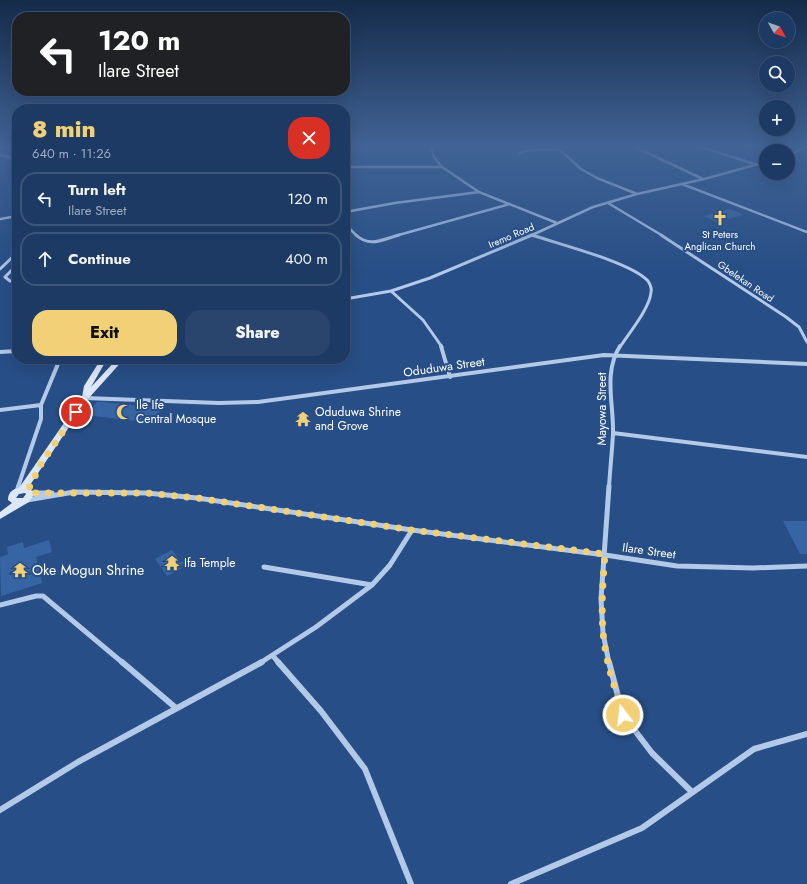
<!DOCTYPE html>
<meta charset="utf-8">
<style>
:root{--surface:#1d3a64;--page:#2a456d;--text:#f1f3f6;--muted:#a0adbf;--line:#3b5478;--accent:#f1d077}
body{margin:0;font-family:Jost,sans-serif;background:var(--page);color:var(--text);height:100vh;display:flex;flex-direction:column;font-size:15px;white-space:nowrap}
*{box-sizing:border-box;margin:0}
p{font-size:13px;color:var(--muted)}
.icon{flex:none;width:22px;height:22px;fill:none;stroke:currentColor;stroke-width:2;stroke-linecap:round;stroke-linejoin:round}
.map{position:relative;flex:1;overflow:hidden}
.panel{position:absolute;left:12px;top:104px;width:338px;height:260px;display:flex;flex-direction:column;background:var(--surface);border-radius:16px;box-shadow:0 4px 16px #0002,0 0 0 1px var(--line)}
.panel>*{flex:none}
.guide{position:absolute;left:12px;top:12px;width:338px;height:84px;border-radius:16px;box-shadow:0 4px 16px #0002,0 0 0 1px var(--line);background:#202124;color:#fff;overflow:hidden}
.needle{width:26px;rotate:130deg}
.tools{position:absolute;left:759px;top:12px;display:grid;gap:8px}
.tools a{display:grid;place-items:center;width:36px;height:36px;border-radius:50%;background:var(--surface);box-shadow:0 4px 16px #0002,0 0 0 1px var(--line);font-size:20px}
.pin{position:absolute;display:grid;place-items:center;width:34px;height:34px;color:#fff;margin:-17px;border:2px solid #fff;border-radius:50%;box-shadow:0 1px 4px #0007}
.me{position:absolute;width:44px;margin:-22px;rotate:344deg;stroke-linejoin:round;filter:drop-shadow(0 0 3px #0008)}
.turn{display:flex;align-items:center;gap:14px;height:84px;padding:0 20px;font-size:18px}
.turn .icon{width:52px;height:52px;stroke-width:2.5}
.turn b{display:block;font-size:28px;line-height:34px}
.round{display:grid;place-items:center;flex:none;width:42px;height:42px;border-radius:16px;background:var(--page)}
.summary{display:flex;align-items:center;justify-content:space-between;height:68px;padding:0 20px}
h1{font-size:24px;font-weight:800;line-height:30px;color:var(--accent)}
.action{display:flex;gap:8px;margin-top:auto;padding:8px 20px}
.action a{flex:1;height:46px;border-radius:16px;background:var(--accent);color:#111;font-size:16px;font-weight:800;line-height:46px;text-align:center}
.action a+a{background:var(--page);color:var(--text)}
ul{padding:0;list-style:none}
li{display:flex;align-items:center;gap:12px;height:54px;margin:0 8px 6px;padding:0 12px;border:2px solid var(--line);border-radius:16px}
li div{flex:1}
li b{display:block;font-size:15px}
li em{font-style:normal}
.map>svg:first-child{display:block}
</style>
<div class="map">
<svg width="807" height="884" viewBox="0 0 807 884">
<rect width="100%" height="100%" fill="#274e86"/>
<!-- building -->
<path fill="#3765a3" d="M730 209 743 215 716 222 704 216Z
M97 402H103L162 408 152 423 86 415Z
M783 521H807V554H800Z
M49 540 52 552 36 557 42 583 1 596 0 557 8 554 7 547 23 542 24 548Z
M172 550 181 562 184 560 188 565 167 576 155 559Z"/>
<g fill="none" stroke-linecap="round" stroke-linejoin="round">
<!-- street-far4 -->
<path stroke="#b2c9e8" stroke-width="2.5" d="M431 147 434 157 442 167 479 192 557 223
M557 147 581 169 597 178 637 194
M635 147 703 179
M701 147 758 165
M0 148 15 147
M520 153 529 150H556L558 148
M0 155 17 159
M788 155 807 147
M345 167H442
M682 184 807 232
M608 203 663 236
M345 212 395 203 479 192
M0 219 17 216
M345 224 357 236
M532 235 534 236
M395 236 510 204
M530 236 593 207 637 194 704 179 766 162"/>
<!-- street-far3 -->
<path stroke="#b2c9e8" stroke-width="3" d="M356 235C370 248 383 239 399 235
M532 235C558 244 631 262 648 281 650 284 652 288 651 292 650 308 629 333 620 347
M661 235 786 317 799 327 807 342
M17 265 5 277 10 281H17
M0 269 17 253
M391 291 423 320 442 347
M345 299 391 291 430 278 532 235"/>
<!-- street-far2 -->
<path stroke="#b2c9e8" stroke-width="4" d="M441 346 450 377
M0 352 17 351
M85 398 219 403 258 402 604 355 807 364
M0 410 41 405
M613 433 807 457
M18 487 41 419V405L60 359
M609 487C610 470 612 452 613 434 614 404 603 373 620 346"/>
<!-- street-far1 -->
<path stroke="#b2c9e8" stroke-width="5" d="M17 491 19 486
M31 493H52
M27 500 74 492 147 493 197 498 412 530 605 555 677 566 753 568 807 566
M264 567 372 585
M0 605 36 596H43L123 663
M273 656 279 663
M260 663 316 627 372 585 390 565 412 530
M609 663 603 633 601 599 609 486"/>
<!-- street -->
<path stroke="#b2c9e8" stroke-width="6" d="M122 662 176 708
M278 662 321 711 365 769 411 884
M609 662 623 715 652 753 692 792
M0 810 78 762 262 662
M511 884 642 828 754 749 807 734"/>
<!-- secondary -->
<path fill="#dce7f7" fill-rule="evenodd" d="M101 359H107L91 387 117 359H124L88 399 28 488 35 493 29 502 0 519V512L12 503 8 500C8 493 12 489 19 488L82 397 84 386ZM25 493 26 494 23 498H16L19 494Z"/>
</g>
<!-- sky -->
<linearGradient id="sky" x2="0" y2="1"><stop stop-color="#152b4a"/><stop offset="0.54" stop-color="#416395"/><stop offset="1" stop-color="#416395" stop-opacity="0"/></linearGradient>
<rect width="807" height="271" fill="url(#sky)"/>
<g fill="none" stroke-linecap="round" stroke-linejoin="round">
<!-- route -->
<path stroke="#f1d077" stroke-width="7" stroke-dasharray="0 12.6" d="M76 412 41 464 28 490 31 493H147L197 498 412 530 605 554C603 580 601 605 603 631 605 660 615 688 623 715"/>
</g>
<!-- icons -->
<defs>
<symbol id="church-bare" viewBox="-9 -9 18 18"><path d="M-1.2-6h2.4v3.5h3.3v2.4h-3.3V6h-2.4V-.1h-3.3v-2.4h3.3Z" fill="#f1d077" stroke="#274e86" stroke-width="2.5" paint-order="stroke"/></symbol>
<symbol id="mosque-bare" viewBox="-9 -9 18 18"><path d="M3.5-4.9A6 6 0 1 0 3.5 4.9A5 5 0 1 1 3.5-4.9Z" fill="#f1d077" stroke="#274e86" stroke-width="2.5" paint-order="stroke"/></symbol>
<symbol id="temple-bare" viewBox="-9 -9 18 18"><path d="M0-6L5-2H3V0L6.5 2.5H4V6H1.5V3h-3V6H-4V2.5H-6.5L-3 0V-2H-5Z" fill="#f1d077" stroke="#274e86" stroke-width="2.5" paint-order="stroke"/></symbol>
</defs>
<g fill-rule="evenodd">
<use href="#church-bare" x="709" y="207" width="22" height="22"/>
<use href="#mosque-bare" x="113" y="401" width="22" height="22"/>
<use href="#temple-bare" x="292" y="408" width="22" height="22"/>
<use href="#temple-bare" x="161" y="552" width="22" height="22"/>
<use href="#temple-bare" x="9" y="559" width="22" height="22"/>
</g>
<g text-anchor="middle" stroke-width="4" stroke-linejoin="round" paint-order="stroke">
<!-- far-poi labels -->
<g font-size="10" fill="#fff" stroke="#274e86">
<text x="720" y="238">St Peters<tspan x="720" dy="12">Anglican Church</tspan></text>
</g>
<!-- far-street labels -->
<g font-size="10" fill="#fff" stroke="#274e86">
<text transform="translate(511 235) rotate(-23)" y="4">Iremo Road</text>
<text transform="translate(746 281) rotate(34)" y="4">Gbelekan Road</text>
</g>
<!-- street labels -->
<g font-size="12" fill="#fff" stroke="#274e86">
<text transform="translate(444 367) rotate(-8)" y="4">Oduduwa Street</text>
<text transform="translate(602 409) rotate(-90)" y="4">Mayowa Street</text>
<text transform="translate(649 551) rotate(8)" y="4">Ilare Street</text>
</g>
<!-- poi labels -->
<g font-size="12" fill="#fff" stroke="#274e86" text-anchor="start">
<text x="136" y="409">Ile Ife<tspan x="136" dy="14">Central Mosque</tspan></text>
<text x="315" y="416">Oduduwa Shrine<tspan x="315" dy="14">and Grove</tspan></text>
<text x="184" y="567">Ifa Temple</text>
</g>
<!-- near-poi labels -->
<g font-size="14" fill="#fff" stroke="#274e86" text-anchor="start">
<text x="32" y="575">Oke Mogun Shrine</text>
</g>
</g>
</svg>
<div class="tools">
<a><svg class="needle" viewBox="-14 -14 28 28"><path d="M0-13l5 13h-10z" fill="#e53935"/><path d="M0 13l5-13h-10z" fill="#a0adbf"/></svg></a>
<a><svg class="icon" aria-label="search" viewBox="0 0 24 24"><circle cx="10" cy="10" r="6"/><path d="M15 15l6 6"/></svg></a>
<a>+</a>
<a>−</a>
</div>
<div class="pin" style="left:76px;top:412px;background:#d93025"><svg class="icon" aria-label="arrive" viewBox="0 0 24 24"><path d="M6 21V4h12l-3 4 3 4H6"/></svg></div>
<svg class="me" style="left:623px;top:715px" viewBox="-20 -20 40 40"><circle r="17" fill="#f1d077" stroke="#fff" stroke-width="3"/><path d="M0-11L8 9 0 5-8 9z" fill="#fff"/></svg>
<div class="guide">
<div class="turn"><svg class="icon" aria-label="left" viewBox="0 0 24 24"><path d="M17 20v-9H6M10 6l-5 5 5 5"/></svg><div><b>120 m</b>Ilare Street</div></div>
</div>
<section class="panel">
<div class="summary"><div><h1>8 min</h1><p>640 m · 11:26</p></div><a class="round" style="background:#d93025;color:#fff"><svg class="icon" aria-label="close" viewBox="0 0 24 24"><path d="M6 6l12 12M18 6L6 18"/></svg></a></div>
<ul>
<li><svg class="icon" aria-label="left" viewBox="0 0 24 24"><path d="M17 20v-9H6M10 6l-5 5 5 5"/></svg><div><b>Turn left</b><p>Ilare Street</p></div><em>120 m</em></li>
<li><svg class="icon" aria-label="ahead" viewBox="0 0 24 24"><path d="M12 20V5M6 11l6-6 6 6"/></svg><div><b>Continue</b></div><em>400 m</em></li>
</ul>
<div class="action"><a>Exit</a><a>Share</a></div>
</section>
</div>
